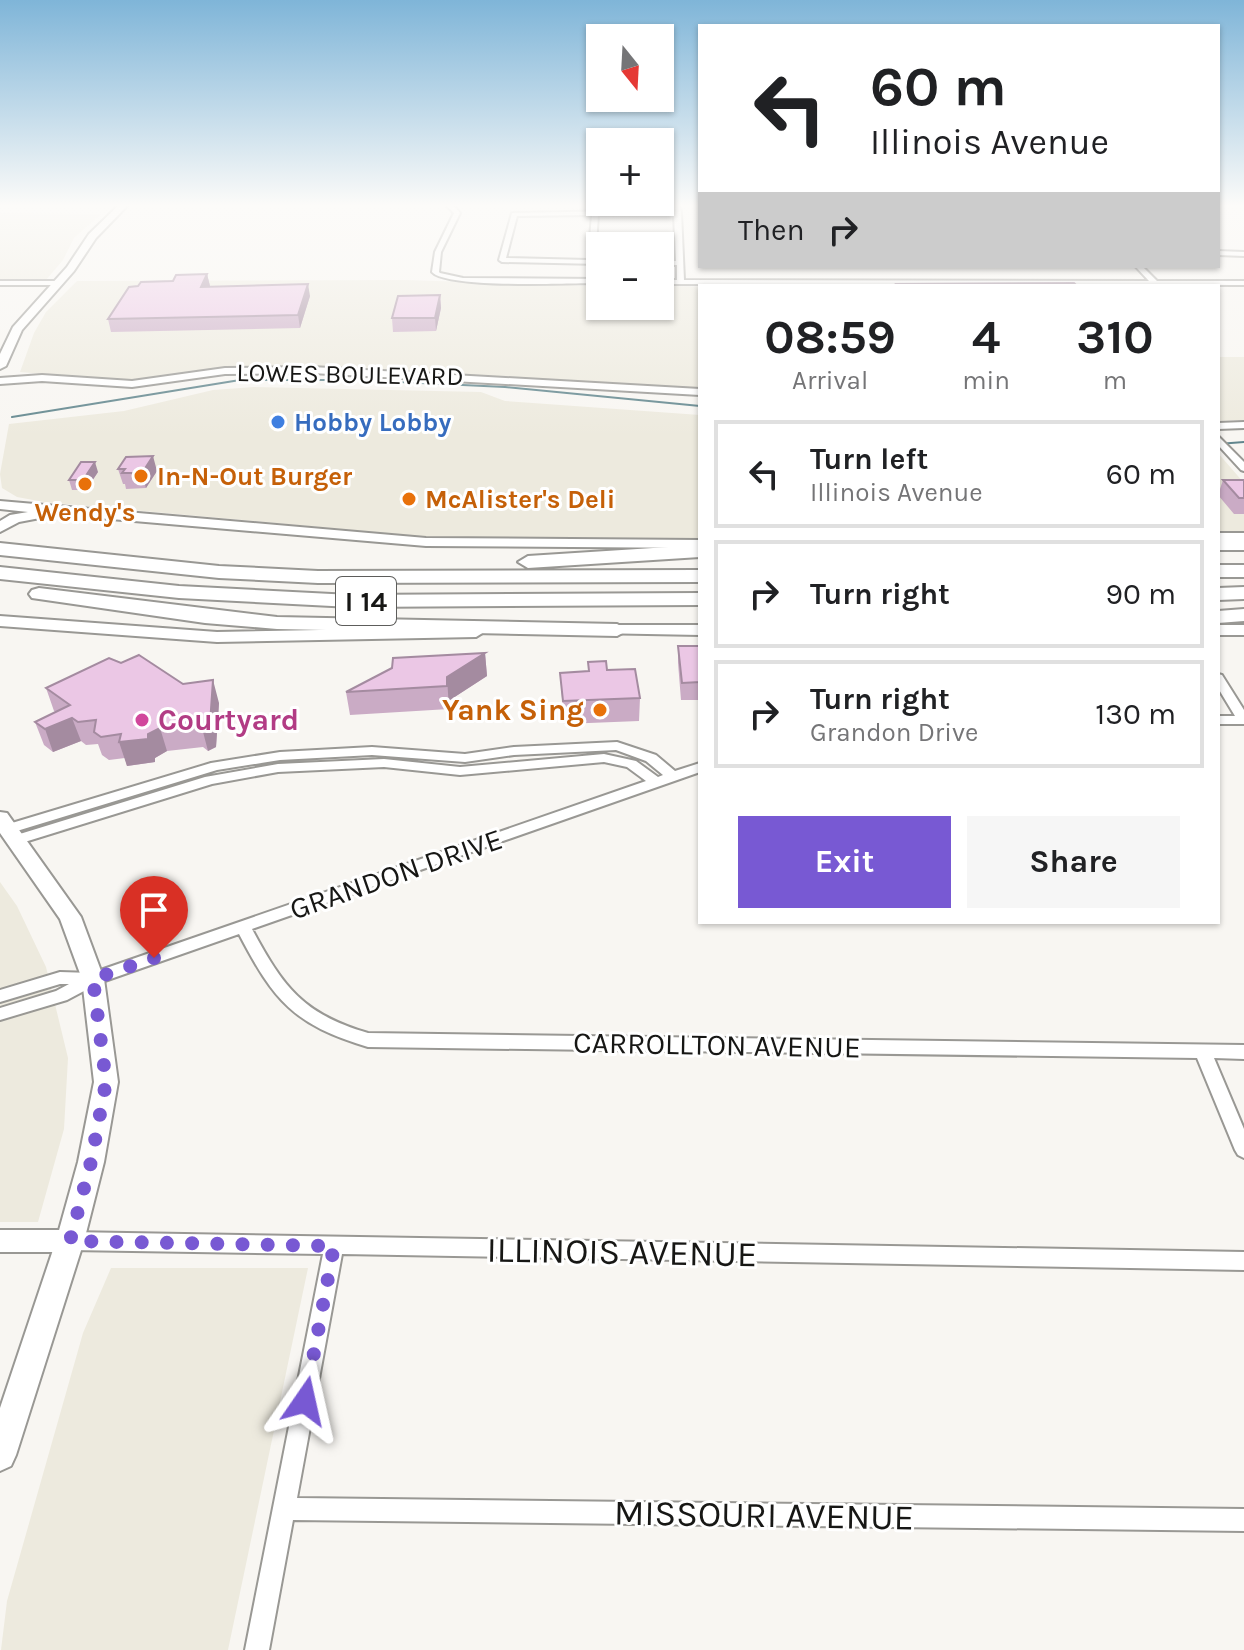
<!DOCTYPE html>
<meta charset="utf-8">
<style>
:root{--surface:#fff;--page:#f6f6f6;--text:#202124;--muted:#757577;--line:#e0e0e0;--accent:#7859d3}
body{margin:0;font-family:Karla,sans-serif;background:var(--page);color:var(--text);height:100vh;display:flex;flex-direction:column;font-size:30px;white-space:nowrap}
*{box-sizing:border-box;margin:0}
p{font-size:26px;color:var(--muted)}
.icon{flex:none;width:44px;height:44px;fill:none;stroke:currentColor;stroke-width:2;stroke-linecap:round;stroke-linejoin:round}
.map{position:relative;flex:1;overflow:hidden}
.side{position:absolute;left:698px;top:284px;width:522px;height:640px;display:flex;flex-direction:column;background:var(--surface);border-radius:0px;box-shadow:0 2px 6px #0004}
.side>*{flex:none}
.guide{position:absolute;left:698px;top:24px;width:522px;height:244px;border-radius:0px;box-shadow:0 2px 6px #0004;background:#fff;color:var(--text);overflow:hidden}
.needle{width:52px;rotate:162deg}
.controls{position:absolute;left:586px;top:24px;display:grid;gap:16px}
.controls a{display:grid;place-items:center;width:88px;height:88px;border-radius:0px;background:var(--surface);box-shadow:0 2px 6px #0004;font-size:40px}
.pin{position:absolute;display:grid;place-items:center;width:68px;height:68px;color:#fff;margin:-82px -34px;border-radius:50% 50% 50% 0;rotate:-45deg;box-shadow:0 0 8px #0007}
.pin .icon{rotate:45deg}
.me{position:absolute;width:88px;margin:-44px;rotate:11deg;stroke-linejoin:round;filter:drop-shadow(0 0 6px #0008)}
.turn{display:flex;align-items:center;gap:28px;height:168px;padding:0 40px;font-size:36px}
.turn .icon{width:104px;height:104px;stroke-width:2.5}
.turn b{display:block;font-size:56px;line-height:68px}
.then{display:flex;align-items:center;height:76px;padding:0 40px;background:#0003;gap:16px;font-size:30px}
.eta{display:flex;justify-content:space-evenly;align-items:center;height:136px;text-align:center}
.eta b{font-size:48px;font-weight:700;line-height:56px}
.button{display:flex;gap:16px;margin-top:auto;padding:16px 40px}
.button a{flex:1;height:92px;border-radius:0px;background:var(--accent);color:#fff;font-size:32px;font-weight:700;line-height:92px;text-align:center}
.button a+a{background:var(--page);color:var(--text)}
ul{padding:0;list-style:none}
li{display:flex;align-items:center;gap:24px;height:108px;margin:0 16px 12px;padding:0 24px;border:4px solid var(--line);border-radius:0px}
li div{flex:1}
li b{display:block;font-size:30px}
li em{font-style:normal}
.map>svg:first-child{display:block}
</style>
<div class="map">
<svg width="1244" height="1650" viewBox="0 0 1244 1650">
<rect width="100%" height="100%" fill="#f8f6f2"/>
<!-- built -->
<path fill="#edeade" d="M0 213 101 214 74 238 63 260 46 280 0 279Z
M404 280 600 286V306H660V286L700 287V388L333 367 229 368 126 381 20 372 34 333 46 312 77 281Z
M1218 357H1244V420L1218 421Z
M254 387 481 392 505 401 700 415V539L429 537 44 502 17 497 2 488 0 474 9 424 124 411 213 390Z
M1218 453 1244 483V532L1218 533Z
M0 882 17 906 46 967 68 1058 64 1129 38 1222H0Z
M111 1268H308L228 1650H1L7 1601 83 1333Z"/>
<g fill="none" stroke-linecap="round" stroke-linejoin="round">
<!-- stream -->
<path stroke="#61868d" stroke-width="2" d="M12 417 240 380H357L505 387 700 406
M1218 444 1244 442"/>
<defs>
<path id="minor" d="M447 206H454L460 213 441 252 439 272 440 273 463 278 600 279V283C571 283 447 289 432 272L435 252 454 213Z
M674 206H680L681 212 684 280 1149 281 1135 266H1142L1157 281H1244V285L660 284V280H677V265H660V261H676L674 214 598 215 595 260H600V264L502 262 499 260 512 213 674 210ZM592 215 588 260 506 258 517 216Z
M1218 251 1244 252V256L1218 255Z
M0 281H57L61 283 57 285H0Z
M1218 436 1244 462V471L1241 470 1218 445Z
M1218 674 1222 675 1244 710V724H1218V716H1235L1218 688Z
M617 742 656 755 675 771 700 763V772L252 929C283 987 303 1014 368 1033L1244 1045V1059L1214 1058 1244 1129V1158L1238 1155 1235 1150 1197 1058 368 1047C294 1025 274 1001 239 934L99 983 67 1000 0 1020V1008L56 991 69 984H60L0 1002V990L60 972 92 973 646 781 627 767 604 762 460 775 384 767 278 772 212 784 15 845 10 843 8 840 10 837 205 777 278 764 384 759 460 767 604 754 636 761 658 777 663 775 646 761 616 750 514 755 465 762 372 755 280 760 217 770 7 834 0 829 2 826 211 763 280 752 372 747 465 754 514 747Z
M70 1232 1244 1252V1270L342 1254 297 1498 1244 1509V1531L293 1520 269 1650H245L323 1254 70 1250 63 1247 60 1241 63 1235Z"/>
<path id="tertiary" d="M312 367 700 389V395L312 373 225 374 132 387 42 381 0 384V378L42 375 132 381 225 368Z
M1244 422V428L1218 429V423Z
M0 1230H70L79 1233 82 1241 79 1249 70 1252H0Z"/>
<path id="secondary" d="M118 206H127L96 238 74 271 22 330 6 366 0 369V354L13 327 67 267 89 234Z
M0 501 426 538 700 540V548L426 546 41 513 40 518 19 522 0 532V521L10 515 28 512 0 509Z
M1218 533H1244V541H1218Z
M0 616 217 632 476 627 484 632 476 637 217 642 0 626Z
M600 625H700V635L594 633V627Z
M1218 625H1244V635H1218Z
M0 812 7 813 81 917 104 979 118 1082 104 1162 84 1241 16 1455 11 1466 0 1471V1408L56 1241 78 1162 94 1082 82 979 60 919 0 833Z"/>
<path id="motorway" d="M1218 538H1244V550H1218Z
M0 543 219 566 318 571 700 570V582L318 583 219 578 0 555Z
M700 545V557L528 568 518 562 528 556Z
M1218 565H1244V577H1218Z
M0 567 179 586 351 595 700 593V605L351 607 179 598 0 579Z
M1244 587V599L1218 600V588Z
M39 588 277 617 617 624 628 630 617 636 277 629 205 623 32 598 29 594 32 590Z
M1244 609V621L1218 623V611Z"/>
</defs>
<!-- minor casing -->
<use href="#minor" stroke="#999894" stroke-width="4"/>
<!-- tertiary casing -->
<use href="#tertiary" stroke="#999894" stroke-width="4"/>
<!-- secondary casing -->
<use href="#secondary" stroke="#999894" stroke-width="4"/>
<!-- motorway casing -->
<use href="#motorway" stroke="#999894" stroke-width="4"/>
<!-- minor -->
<use href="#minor" fill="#fff" fill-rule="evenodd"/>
<!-- tertiary -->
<use href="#tertiary" fill="#fff" fill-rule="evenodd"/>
<!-- secondary -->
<use href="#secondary" fill="#fff" fill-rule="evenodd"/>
<!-- motorway -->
<use href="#motorway" fill="#fff" fill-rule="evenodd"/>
</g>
<!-- wall -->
<path fill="#caabc5" d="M207 274 210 286 310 296 300 328 111 332 108 319 138 286Z
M440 295 441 308 436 331 393 332 392 318Z
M118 469 157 471 146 488 126 489 125 484H123Z
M98 472 86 490H72L69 480Z
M1223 480H1244V514H1234L1218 495Z
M678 646H700V700H681L678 663Z
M485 653 487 676 450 700 449 709 350 715 346 692Z
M607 670 640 698 639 721 564 724 560 673Z
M183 684 219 703 216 747 208 751 203 747 167 751 155 758V762L127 766 125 758 109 760 102 755 98 744 86 745 81 741 53 752 44 745 35 722 56 712 54 711 46 688Z"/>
<!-- shaded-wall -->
<path fill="#a48ba0" d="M207 274 210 286 201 287Z
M308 284 310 296 300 328 298 315Z
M440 295 441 308 436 331 435 318Z
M153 456 157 471 146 488 142 473Z
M95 462 98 472 86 490 83 480Z
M485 653 487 676 450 700 449 709 447 677Z
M213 680 219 703 216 747 208 751 202 728Z
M72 718 81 741 53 752 45 729Z
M160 728 167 751 155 758V762L127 766 119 742Z"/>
<!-- building -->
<path fill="#ebc7e5" stroke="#a48ba0" stroke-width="2" d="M207 274 201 287 308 284 298 315 108 319 129 287 138 286 141 282 173 281 176 275Z
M1074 283 1077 286H897L896 284Z
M440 295 435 318H392L398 296Z
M153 456 142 473H122L125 469H118L126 457Z
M81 462H95L83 480H69Z
M1223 480H1244V498H1239Z
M678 646H700V682L682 683Z
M485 653 447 677V686L346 692 392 668 393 658Z
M139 655 183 684 213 680 210 724 202 728 196 724 160 728 148 734V739L119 742 121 734 101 737 94 732 96 720 78 722 72 718 45 729 35 722 70 705 46 688 109 658 121 663Z
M606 661 607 670 635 669 640 698 563 701 560 673 589 671 588 662Z"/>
<!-- sky -->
<linearGradient id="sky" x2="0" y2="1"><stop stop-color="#7fb5d8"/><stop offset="0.47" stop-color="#fcfbf9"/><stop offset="1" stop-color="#fcfbf9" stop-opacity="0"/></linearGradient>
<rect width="1244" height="437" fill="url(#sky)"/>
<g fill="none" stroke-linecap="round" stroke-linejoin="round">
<!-- route -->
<path stroke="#7859d3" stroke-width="14" stroke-dasharray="0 25.2" d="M154 958 93 979 106 1082 91 1162 70 1241 334 1246 305 1401"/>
</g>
<!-- markers -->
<circle fill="#3f7fe0" stroke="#fff" stroke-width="3" cx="278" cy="422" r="8"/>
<g fill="#e8710a" stroke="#fff" stroke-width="3">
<circle cx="141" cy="476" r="8"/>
<circle cx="85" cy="484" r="8"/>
<circle cx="409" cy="499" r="8"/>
<circle cx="600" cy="710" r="8"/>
</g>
<circle fill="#d1479c" stroke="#fff" stroke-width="3" cx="142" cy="720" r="8"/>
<g text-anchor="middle" stroke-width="6" stroke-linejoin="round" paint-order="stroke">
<!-- far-street labels -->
<g font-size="26" fill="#171715" stroke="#fff">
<text transform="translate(350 374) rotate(1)" y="9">LOWES BOULEVARD</text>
</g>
<!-- far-shop labels -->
<g font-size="26" font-weight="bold" fill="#366cbe" stroke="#fff" text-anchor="start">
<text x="294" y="431">Hobby Lobby</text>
</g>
<!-- far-food labels -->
<g font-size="26" font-weight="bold" fill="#c56008" stroke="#fff" text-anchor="start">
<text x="157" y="485">In-N-Out Burger</text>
<text x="425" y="508">McAlister's Deli</text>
<text x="85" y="521" text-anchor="middle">Wendy's</text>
</g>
<!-- shield labels -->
<rect fill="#fff" stroke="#5d5d5b" stroke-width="2" x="336" y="577" width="60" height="48" rx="6"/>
<g font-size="28" font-weight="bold" fill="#171715">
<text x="366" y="611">I 14</text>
</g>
<!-- food labels -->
<g font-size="30" font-weight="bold" fill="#c56008" stroke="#fff" text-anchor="end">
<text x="584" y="720">Yank Sing</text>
</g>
<!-- hotel labels -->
<g font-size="30" font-weight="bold" fill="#b23c85" stroke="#fff" text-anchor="start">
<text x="158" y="730">Courtyard</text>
</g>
<!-- street labels -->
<g font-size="30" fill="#171715" stroke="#fff">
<text transform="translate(396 874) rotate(-19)" y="10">GRANDON DRIVE</text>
<text transform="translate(717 1045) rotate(1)" y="10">CARROLLTON AVENUE</text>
</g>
<!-- near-street labels -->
<g font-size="36" fill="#171715" stroke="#fff">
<text transform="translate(622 1251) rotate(1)" y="13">ILLINOIS AVENUE</text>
<text transform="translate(764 1514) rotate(1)" y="13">MISSOURI AVENUE</text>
</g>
</g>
</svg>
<div class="controls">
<a><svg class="needle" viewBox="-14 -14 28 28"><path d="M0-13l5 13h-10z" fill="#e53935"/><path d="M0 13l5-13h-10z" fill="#757577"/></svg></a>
<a>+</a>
<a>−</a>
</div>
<div class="pin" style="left:154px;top:958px;background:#d93025"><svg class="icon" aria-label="arrive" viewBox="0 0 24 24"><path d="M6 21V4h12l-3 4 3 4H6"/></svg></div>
<svg class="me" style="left:305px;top:1401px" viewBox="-20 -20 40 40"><path d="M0-17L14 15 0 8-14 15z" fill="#7859d3" stroke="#fff" stroke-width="4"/></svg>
<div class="guide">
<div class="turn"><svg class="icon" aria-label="left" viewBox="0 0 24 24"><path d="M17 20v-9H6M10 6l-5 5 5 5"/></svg><div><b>60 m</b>Illinois Avenue</div></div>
<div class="then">Then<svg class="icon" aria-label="right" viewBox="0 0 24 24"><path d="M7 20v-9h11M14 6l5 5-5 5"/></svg></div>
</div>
<section class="side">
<div class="eta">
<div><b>08:59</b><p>Arrival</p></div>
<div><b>4</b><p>min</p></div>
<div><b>310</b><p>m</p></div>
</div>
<ul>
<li><svg class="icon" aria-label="left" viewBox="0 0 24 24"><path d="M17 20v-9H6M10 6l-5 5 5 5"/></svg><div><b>Turn left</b><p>Illinois Avenue</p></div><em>60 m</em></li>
<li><svg class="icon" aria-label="right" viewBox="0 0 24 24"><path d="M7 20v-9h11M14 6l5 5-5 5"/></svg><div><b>Turn right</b></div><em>90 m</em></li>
<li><svg class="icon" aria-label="right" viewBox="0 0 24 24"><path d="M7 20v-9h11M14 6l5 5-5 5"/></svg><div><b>Turn right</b><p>Grandon Drive</p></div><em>130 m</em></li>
</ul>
<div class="button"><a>Exit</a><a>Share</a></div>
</section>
</div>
